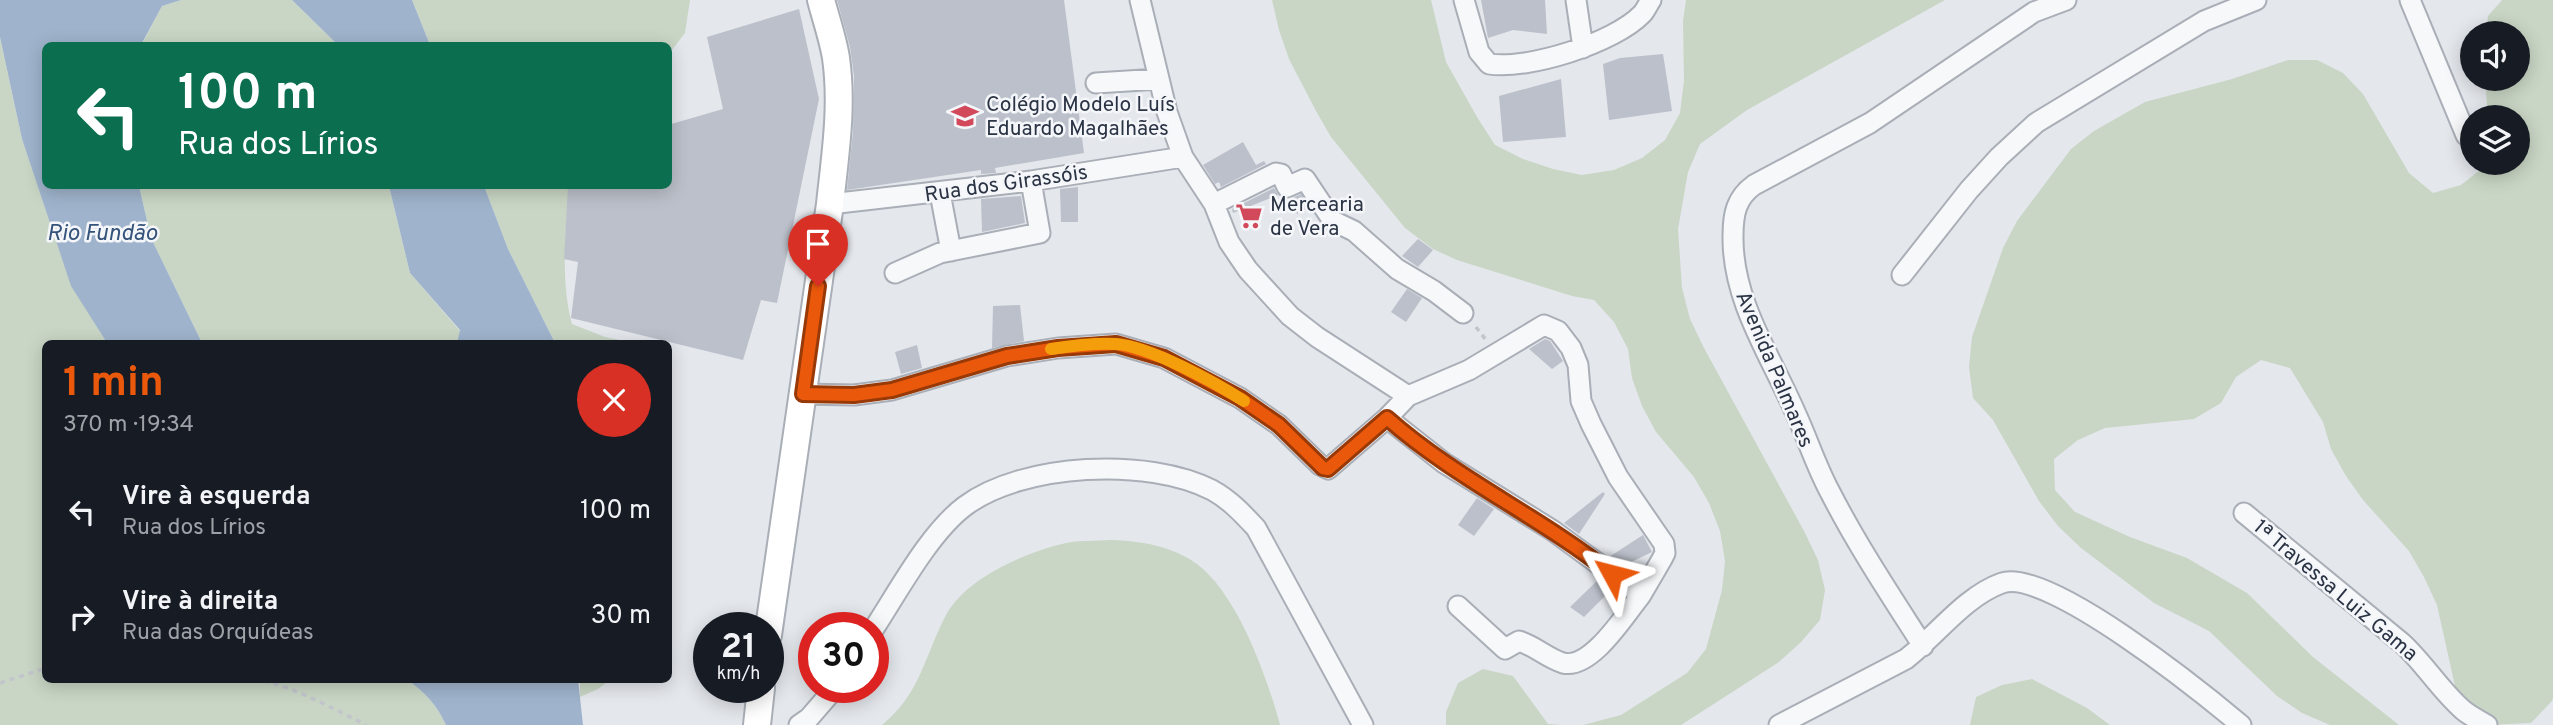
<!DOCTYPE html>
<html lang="pt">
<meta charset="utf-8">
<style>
:root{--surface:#171b24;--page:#20242c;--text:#f1f3f6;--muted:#9ea1a6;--accent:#ea580c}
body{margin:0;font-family:Overpass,sans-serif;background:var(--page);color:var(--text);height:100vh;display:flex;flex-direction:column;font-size:26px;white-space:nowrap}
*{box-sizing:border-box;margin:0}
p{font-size:23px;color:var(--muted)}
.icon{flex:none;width:38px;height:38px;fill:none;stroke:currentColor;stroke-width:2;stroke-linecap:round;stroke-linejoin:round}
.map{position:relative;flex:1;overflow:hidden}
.panel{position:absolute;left:42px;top:340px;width:630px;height:343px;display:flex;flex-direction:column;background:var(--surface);border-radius:10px;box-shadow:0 4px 18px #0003}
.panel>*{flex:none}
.hud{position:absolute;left:42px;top:42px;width:630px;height:147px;border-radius:10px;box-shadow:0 4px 18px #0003;background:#0b6e4f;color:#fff;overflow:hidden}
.tools{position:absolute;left:2460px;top:21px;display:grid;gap:14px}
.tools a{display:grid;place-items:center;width:70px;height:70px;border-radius:50%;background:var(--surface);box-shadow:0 4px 18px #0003;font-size:35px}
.speed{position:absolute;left:693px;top:612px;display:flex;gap:14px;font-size:35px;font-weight:700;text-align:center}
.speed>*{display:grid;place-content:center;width:91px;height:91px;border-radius:50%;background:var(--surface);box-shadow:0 4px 18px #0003;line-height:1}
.speed small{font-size:18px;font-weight:400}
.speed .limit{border:10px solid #d22;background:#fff;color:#111}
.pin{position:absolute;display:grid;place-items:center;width:60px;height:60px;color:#fff;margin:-72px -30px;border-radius:50% 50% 50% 0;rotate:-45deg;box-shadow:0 0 7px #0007}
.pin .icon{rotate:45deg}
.me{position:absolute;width:77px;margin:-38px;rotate:308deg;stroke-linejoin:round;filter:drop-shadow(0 0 5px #0008)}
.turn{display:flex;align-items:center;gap:24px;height:147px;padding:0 21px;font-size:32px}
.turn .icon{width:91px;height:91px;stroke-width:2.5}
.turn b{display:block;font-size:49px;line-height:60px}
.round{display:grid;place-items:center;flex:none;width:74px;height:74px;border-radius:37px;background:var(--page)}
.head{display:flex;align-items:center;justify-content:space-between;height:119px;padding:0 21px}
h1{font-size:42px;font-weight:700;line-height:52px;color:var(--accent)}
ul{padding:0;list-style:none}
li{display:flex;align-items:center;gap:21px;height:105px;padding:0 21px}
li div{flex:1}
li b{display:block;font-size:26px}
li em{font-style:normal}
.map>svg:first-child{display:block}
</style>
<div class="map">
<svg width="2553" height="725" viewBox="0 0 2553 725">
<rect width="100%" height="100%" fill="#e4e7ec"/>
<!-- green -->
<path fill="#c9d6c5" d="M181 0H292L338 45 141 46 162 6Z
M412 0H690L685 33 669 54 668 46 430 45Z
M1272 0H1431L1446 62 1477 117 1495 145 1523 159 1553 169 1582 175 1614 170 1642 158 1665 140 1680 113 1684 81 1683 21 1686 0H1945L1747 110 1700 144 1688 172 1678 229 1682 288 1690 319 1704 348 1804 531 1818 560 1825 590 1820 620 1801 642 1779 662 1681 725H1583L1621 715 1687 673 1706 649 1722 590 1725 561 1720 531 1709 503 1694 477 1656 432 1642 406 1632 378 1628 349 1614 322 1594 300 1572 296 1457 260 1433 249 1405 228 1331 137 1316 111 1289 59 1279 30Z
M2502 0H2553V698L2552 701 2531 723 2487 725 2457 695 2437 605 2424 577 2409 551 2363 500 2346 476 2331 449 2323 422 2290 368 2261 360 2236 377 2221 403 2194 419 2105 428 2078 440 2054 459 2055 490 2075 512 2130 537 2187 558 2247 593 2313 657 2399 725H2330L2302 713 2277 696 2209 631 2154 603 2081 548 2058 526 2039 501 1993 420 1973 398 1969 367 1972 337 2003 248 2017 221 2071 149 2094 131 2145 102 2232 79 2288 60H2317L2343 73 2363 94 2409 173 2433 193 2461 185 2484 167 2485 163H2518V117H2488L2485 79H2518V33H2486L2488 16Z
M0 37 22 139 71 285 107 343H46V679H406C424 691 437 705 446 725H0Z
M139 186H389L410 273 460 331 457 343H202L151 238Z
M484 186H569C566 232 560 279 572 324L605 337 635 343H555L508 249Z
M1111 540C1141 541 1172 546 1197 564 1238 595 1267 677 1280 725H882C921 693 924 657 946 615 965 579 1024 553 1062 544 1077 540 1095 541 1111 540Z
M1483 669 1513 676 1548 724 1561 725H1446V712L1458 683Z
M580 679H611L598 689 580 697Z
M2032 679 2087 708 2110 725H1970L1976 697 2002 685Z"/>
<!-- water -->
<path fill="#9fb4cc" d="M0 0H181L162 6 141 45 46 46V186H139L151 238 202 343H107L71 286 22 139 0 37Z
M292 0H412L430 45H338Z
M389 186H484L508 249 555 343H457L460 330 410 273Z
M406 679H578L583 725H446C437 705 424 691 406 679Z"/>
<!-- building -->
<path fill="#bbc0ca" d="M837 0H1064L1084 153 995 168 996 173 981 174V170L847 190 853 132 854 76 850 47Z
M1481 0H1545L1547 34 1513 30 1488 38Z
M799 9 819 99 777 303 761 300 743 360 571 318 578 262 564 259 568 186H668V125L723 109 707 37Z
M1663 54 1672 111 1609 120 1603 64 1620 58Z
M1561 79 1566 137 1503 142 1499 96Z
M1243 142 1256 165 1264 161 1266 164 1221 187 1219 182 1215 184 1203 165Z
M1078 187V222H1061L1060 189Z
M1274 188 1278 195 1233 213 1232 209Z
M1301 194 1309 207 1297 214 1290 199Z
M1021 196 1025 223 982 232 981 199Z
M1418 239 1433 250 1418 267 1402 256Z
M1407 289 1422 298 1406 322 1391 312Z
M1020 305 1024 341 992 348 993 306Z
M1545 339 1550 341 1563 361 1552 369 1529 349Z
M917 345 922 368 901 374 895 352Z
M1603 492 1605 494 1579 534 1564 523Z
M1477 498 1494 509 1474 536 1458 525Z
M1643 535 1652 552 1623 566 1609 557Z
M1599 579 1612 589 1584 617 1570 607Z"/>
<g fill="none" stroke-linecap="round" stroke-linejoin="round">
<defs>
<path id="street" d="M1140 0 1167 112 1183 157 1214 204 1229 242 1248 270 1290 316 1317 337 1408 396
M1464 0 1479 52 1489 64C1528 70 1614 43 1642 14 1646 10 1648 4 1651 0
M1576 0 1583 48
M2410 0 2466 135
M1096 83 1159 79
M940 193 951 251
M830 204 1031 181 1183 157
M1214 204 1276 173 1281 174 1287 187 1305 179 1333 221 1354 231 1397 269 1434 291 1463 313
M895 273 940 253 1040 233 1031 181
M1902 275 1969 190 1999 157 2036 123 2204 21 2256 0
M802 394 854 395 892 390 1007 356 1058 348 1116 344 1164 358 1240 398 1279 425 1320 465 1328 469 1387 418 1408 396 1469 370 1544 325 1558 331 1571 348 1578 365 1581 401 1591 424 1618 477 1664 544 1665 553 1662 559 1641 595
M1387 418 1444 463 1552 530 1641 595C1625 615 1591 670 1563 663 1547 658 1535 646 1519 641L1505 649 1458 606
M2244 513 2402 643C2424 663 2440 690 2463 710 2470 716 2479 720 2487 725
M873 630C898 592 929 533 965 506 1023 463 1148 457 1212 490 1230 500 1242 513 1256 528L1363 725
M1923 646C1891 596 1857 545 1830 492 1816 466 1808 440 1796 414 1771 356 1732 301 1733 236 1733 214 1736 198 1754 185L1870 123 2034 12 2066 0
M799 725 809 718 835 688
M1779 725 1906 659C1936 636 1965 596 2002 583 2047 567 2204 694 2241 725"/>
<path id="secondary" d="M768 635 830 204C835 156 843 107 836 58 833 39 826 19 821 0
M757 725 761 688"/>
</defs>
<!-- street casing -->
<use href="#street" stroke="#a9aeb7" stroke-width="23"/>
<!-- secondary casing -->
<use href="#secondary" stroke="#a9aeb7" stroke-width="30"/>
<!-- path -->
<path stroke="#c2c5cb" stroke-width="3.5" stroke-dasharray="5 5" stroke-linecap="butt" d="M1476 327 1486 340
M254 679C291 685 332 708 366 725
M0 683 46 668"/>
<!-- street -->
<use href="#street" stroke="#f7f8fa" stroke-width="19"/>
<!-- secondary -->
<use href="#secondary" stroke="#fff" stroke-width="26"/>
</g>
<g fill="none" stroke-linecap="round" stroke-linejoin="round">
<defs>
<path id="route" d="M818 286 803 394 854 395 892 390 1007 356 1058 348 1116 344 1164 358 1240 398 1279 425 1323 468 1328 469 1387 418C1456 479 1541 517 1612 574"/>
</defs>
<!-- route casing -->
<use href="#route" stroke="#983908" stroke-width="18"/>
<!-- route -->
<use href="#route" stroke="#ea580c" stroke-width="12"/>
<!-- slow -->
<path stroke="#f59e0b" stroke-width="12" d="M1051 349C1070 346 1098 343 1116 344 1149 346 1216 383 1244 401"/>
</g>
<!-- icons -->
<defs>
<symbol id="school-bare" viewBox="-9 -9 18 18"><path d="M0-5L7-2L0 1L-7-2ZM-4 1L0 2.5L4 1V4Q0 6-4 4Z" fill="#d1495b" stroke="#f4f6f9" stroke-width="2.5" paint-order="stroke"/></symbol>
<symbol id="supermarket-bare" viewBox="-9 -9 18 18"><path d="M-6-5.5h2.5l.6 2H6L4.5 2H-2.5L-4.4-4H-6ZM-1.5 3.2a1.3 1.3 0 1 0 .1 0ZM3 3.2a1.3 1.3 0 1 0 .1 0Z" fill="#d1495b" stroke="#f4f6f9" stroke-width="2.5" paint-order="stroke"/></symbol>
</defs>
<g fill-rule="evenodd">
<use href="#school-bare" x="946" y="97" width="38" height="38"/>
<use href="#supermarket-bare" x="1230" y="197" width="38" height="38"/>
</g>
<g text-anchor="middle" stroke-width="5" stroke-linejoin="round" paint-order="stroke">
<!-- poi labels -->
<g font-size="21" fill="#2b3445" stroke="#f4f6f9" text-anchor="start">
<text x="986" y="111">Colégio Modelo Luís<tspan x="986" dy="24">Eduardo Magalhães</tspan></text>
<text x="1270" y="211">Mercearia<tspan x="1270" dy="24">de Vera</tspan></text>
</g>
<!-- street labels -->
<g font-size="21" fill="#2b3445" stroke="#f4f6f9">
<text transform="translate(1006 183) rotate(-8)" y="7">Rua dos Girassóis</text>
<text transform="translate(1775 369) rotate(67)" y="7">Avenida Palmares</text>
<text transform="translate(2336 590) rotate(40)" y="7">1ª Travessa Luiz Gama</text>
</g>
<!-- water labels -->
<g font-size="23" font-style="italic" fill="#34527a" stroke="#f4f6f9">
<text x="102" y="240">Rio Fundão</text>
</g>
</g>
</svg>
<div class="tools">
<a><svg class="icon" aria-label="sound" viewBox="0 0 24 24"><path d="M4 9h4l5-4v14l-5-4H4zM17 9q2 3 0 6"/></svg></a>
<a><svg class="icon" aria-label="layers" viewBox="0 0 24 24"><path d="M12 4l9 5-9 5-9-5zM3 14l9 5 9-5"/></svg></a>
</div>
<div class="speed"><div>21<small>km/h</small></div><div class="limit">30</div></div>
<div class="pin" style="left:818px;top:286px;background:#d93025"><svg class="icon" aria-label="arrive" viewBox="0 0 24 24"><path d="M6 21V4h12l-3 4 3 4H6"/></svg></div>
<svg class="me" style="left:1612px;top:574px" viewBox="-20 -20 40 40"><path d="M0-17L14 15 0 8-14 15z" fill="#ea580c" stroke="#fff" stroke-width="4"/></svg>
<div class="hud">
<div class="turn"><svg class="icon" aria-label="left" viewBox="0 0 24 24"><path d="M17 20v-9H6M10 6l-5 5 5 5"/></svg><div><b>100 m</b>Rua dos Lírios</div></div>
</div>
<section class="panel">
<div class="head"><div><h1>1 min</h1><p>370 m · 19:34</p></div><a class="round" style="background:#d93025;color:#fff"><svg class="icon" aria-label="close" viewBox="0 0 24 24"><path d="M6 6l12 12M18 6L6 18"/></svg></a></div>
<ul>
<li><svg class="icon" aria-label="left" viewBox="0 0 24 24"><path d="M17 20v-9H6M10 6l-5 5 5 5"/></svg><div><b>Vire à esquerda</b><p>Rua dos Lírios</p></div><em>100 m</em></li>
<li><svg class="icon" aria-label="right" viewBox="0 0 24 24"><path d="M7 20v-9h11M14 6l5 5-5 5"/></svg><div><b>Vire à direita</b><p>Rua das Orquídeas</p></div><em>30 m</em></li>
</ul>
</section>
</div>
